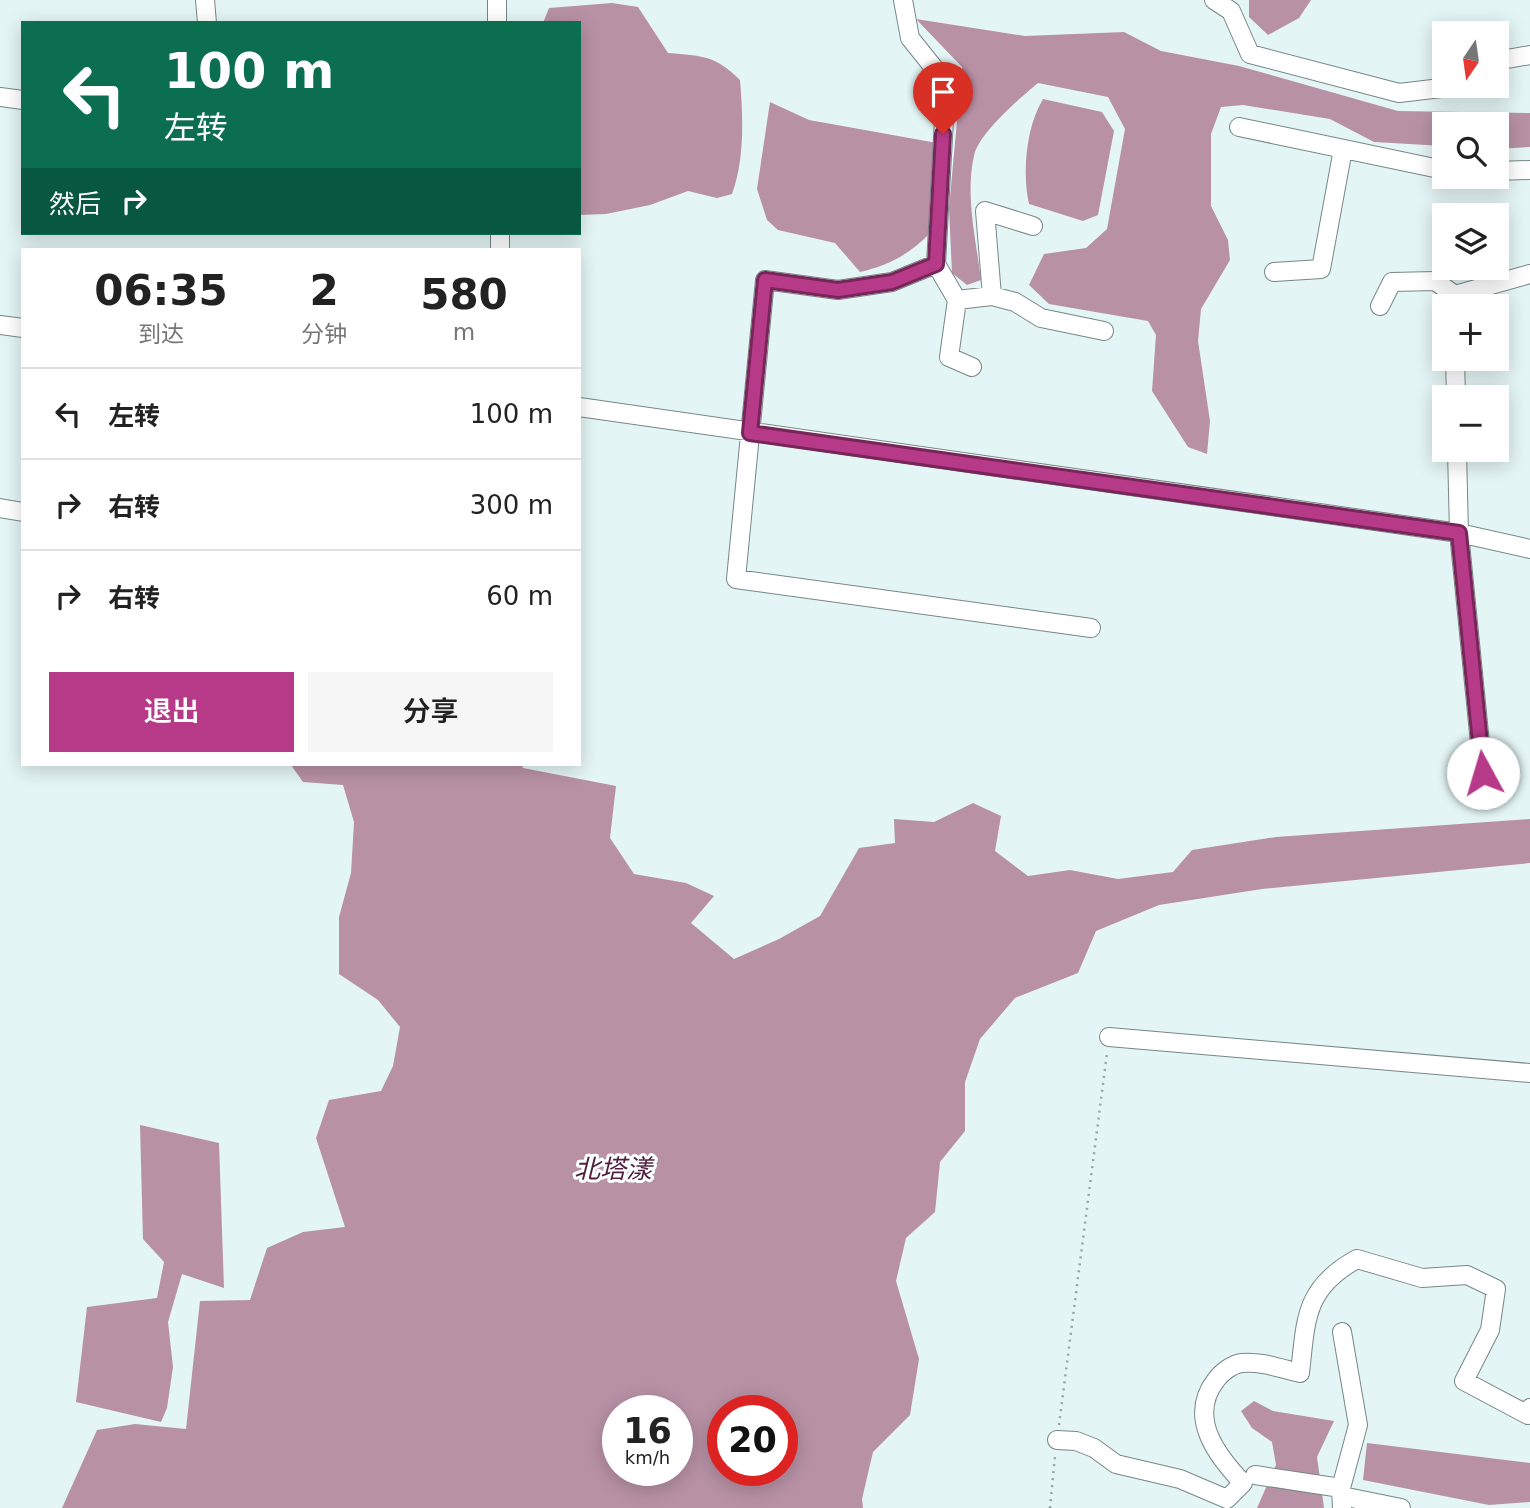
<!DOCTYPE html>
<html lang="zh">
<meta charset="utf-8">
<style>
:root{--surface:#fff;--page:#f6f6f6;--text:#222;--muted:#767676;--line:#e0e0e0;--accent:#b73a89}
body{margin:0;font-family:"DejaVu Sans","Noto Sans SC",sans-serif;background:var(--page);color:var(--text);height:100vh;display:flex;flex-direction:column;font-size:26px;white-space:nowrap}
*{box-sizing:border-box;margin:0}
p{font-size:23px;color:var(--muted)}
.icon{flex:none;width:38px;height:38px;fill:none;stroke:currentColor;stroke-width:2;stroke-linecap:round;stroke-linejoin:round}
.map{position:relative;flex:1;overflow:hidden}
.details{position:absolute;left:21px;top:248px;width:560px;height:518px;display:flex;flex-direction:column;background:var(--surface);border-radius:0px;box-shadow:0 4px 18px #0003}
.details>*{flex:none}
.hud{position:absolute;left:21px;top:21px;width:560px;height:214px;border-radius:0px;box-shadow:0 4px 18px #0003;background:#0b6e4f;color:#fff;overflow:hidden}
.needle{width:46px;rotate:193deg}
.fabs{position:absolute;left:1432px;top:21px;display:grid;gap:14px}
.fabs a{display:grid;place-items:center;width:77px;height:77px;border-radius:0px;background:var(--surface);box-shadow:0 4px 18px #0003;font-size:35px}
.speed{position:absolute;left:602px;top:1395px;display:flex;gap:14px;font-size:35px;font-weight:700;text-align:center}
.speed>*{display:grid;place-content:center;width:91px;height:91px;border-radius:50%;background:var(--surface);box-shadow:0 4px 18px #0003;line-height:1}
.speed small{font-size:18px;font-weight:400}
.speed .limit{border:10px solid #d22;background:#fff;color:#111}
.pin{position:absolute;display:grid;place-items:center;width:60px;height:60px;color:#fff;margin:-72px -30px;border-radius:50% 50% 50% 0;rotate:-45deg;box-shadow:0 0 7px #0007}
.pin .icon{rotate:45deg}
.me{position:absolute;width:77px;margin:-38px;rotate:354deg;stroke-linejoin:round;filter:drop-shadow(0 0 5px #0008)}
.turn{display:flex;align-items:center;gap:24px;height:147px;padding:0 28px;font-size:32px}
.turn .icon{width:91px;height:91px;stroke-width:2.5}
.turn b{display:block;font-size:49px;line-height:60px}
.then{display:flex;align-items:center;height:66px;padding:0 28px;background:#0003;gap:14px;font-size:26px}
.eta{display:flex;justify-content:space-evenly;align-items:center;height:119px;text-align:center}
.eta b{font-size:42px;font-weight:600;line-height:49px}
.button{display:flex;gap:14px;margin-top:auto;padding:14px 28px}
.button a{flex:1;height:80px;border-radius:0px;background:var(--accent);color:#fff;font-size:28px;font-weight:600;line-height:80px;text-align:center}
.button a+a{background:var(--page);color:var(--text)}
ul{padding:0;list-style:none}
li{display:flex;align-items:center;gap:21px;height:91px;padding:0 28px;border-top:2px solid var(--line)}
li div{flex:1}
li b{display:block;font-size:26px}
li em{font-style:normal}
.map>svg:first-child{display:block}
</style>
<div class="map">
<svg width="1530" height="1508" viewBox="0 0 1530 1508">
<rect width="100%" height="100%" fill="#e4f5f5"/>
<!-- water -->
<path fill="#b891a5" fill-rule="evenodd" d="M1249 0H1311L1299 18 1268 35 1249 17Z
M612 3 638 7 668 53C702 56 715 55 740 80 743 117 745 158 732 194L717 198 688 191 650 205 606 214 579 215V23H543L549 8Z
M916 19 1025 36 1124 32 1161 51 1239 66 1398 111 1530 113V147L1496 149V124H1444V146L1374 142 1330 119 1243 105 1221 107 1211 134V206L1228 240 1230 260 1201 309 1198 341 1210 421 1207 454 1188 447 1152 391 1156 335 1148 321 1049 304 1029 285 1044 254 1086 248 1107 229 1125 129 1108 97 1038 83C1020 98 978 134 974 156 965 195 976 240 981 280L967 285 952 273 949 208 962 67Z
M1043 99 1102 112 1114 131 1098 215 1083 221 1029 204C1022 173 1026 127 1043 99Z
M770 102 809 120 937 143 931 172V232C910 254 890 265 860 272L835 243 778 230 767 220 757 189Z
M291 765H522L523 768 616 786 610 838 634 874 686 883 714 896 691 923 734 959 779 939 820 916 859 848 895 843 894 819 934 822 973 803 1001 816 995 851 1028 876 1070 870 1118 879 1173 872 1192 850 1276 837 1530 819V863L1262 889 1159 905 1096 931 1078 973 1015 998 980 1039 965 1082V1131L940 1162 935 1212 906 1238 896 1281 919 1359 910 1415 873 1452 862 1499 863 1508H62L97 1430 135 1424 186 1429 200 1301 250 1300 267 1248 303 1232 345 1227 316 1138 329 1100 381 1091 393 1066 400 1027 378 1000 339 974V917L351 873 354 822 343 785 303 782ZM677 1410V1470H618V1410ZM782 1410V1470H723V1410Z
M140 1125 219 1143 224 1288 182 1274 168 1322 173 1367 167 1408 161 1422 76 1402 87 1307 157 1298 164 1262 143 1239Z
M1254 1401 1273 1411 1334 1421 1317 1457 1324 1508H1257L1276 1465 1272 1442 1252 1428 1241 1411Z
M1367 1443 1530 1463V1502L1489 1505 1363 1480Z"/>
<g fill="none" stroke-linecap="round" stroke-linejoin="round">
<defs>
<path id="minor" d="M205 0 207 23
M497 0V23
M903 0 910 38 946 83 936 264 957 300 949 357 972 367
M1214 0 1231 11 1250 54 1399 93 1441 88 1444 84
M1496 61 1530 55
M0 97 23 100
M1239 127 1444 170
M1496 171 1530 170
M500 233V250
M936 264 892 282 838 290 765 280 736 579 1091 628
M1274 272 1321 269 1343 149
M992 296 985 211 1033 226
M957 300 992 296 1015 302 1041 318 1104 331
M1380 306 1392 282 1435 281 1455 295
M1455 306V295L1530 274
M0 325 23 328
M1455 359 1456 397
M579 407 1459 533 1530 549
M1457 450 1459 533 1483 773
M0 508 23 512
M1109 1037 1530 1073
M1342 1332 1358 1425 1341 1488 1342 1508
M1057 1440 1076 1441 1094 1448 1116 1464 1180 1479 1227 1499 1243 1483C1217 1456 1187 1417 1216 1380 1221 1373 1232 1364 1242 1363 1261 1361 1282 1369 1300 1373 1306 1320 1304 1288 1357 1259L1422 1278 1467 1275 1496 1289 1490 1330 1464 1381 1528 1415 1530 1408
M1255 1475 1341 1488
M1342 1496 1401 1508"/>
</defs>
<!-- minor casing -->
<use href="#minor" stroke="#788687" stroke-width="20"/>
<!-- path -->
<path stroke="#98a5a5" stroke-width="2.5" stroke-dasharray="2 5" stroke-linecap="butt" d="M1059 1425 1107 1053
M1050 1508 1055 1456"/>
<!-- minor -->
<use href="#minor" stroke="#fff" stroke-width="18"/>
</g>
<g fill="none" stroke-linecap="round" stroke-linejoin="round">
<defs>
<path id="route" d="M943 134 936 264 892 282 838 290 765 280 750 433 1459 533 1483 773"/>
</defs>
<!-- route casing -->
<use href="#route" stroke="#772659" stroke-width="18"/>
<!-- route -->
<use href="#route" stroke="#b73a89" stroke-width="12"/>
</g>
<g text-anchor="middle" stroke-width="6" stroke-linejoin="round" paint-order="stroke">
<!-- water labels -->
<g font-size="26" font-style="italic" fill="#511f3d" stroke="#fcffff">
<text x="613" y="1178">北塔漾</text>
</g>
</g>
</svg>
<div class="fabs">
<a><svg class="needle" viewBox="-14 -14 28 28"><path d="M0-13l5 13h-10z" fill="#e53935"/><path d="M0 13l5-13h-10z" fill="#767676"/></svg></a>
<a><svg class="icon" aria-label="search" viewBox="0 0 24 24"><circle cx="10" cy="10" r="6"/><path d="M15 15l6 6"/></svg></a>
<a><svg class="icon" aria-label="layers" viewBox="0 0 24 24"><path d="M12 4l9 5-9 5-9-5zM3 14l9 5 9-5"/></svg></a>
<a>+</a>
<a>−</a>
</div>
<div class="speed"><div>16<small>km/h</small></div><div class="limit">20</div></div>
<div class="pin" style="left:943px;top:134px;background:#d93025"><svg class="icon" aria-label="arrive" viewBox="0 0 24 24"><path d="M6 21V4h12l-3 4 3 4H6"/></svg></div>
<svg class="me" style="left:1483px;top:773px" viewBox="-20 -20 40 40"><circle r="19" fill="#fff"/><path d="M0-13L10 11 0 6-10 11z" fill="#b73a89"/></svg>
<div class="hud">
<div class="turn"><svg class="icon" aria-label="left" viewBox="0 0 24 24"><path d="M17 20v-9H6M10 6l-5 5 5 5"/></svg><div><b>100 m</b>左转</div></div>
<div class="then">然后<svg class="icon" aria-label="right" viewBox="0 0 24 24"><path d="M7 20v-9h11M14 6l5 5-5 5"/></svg></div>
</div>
<section class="details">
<div class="eta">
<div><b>06:35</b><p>到达</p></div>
<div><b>2</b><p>分钟</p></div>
<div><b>580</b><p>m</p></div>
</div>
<ul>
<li><svg class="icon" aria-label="left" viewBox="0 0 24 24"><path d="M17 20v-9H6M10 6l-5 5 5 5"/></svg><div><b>左转</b></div><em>100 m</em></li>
<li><svg class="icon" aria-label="right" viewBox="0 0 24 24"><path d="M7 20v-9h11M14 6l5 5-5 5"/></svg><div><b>右转</b></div><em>300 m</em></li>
<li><svg class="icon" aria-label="right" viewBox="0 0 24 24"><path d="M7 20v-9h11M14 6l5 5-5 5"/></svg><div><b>右转</b></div><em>60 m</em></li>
</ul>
<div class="button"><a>退出</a><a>分享</a></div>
</section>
</div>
